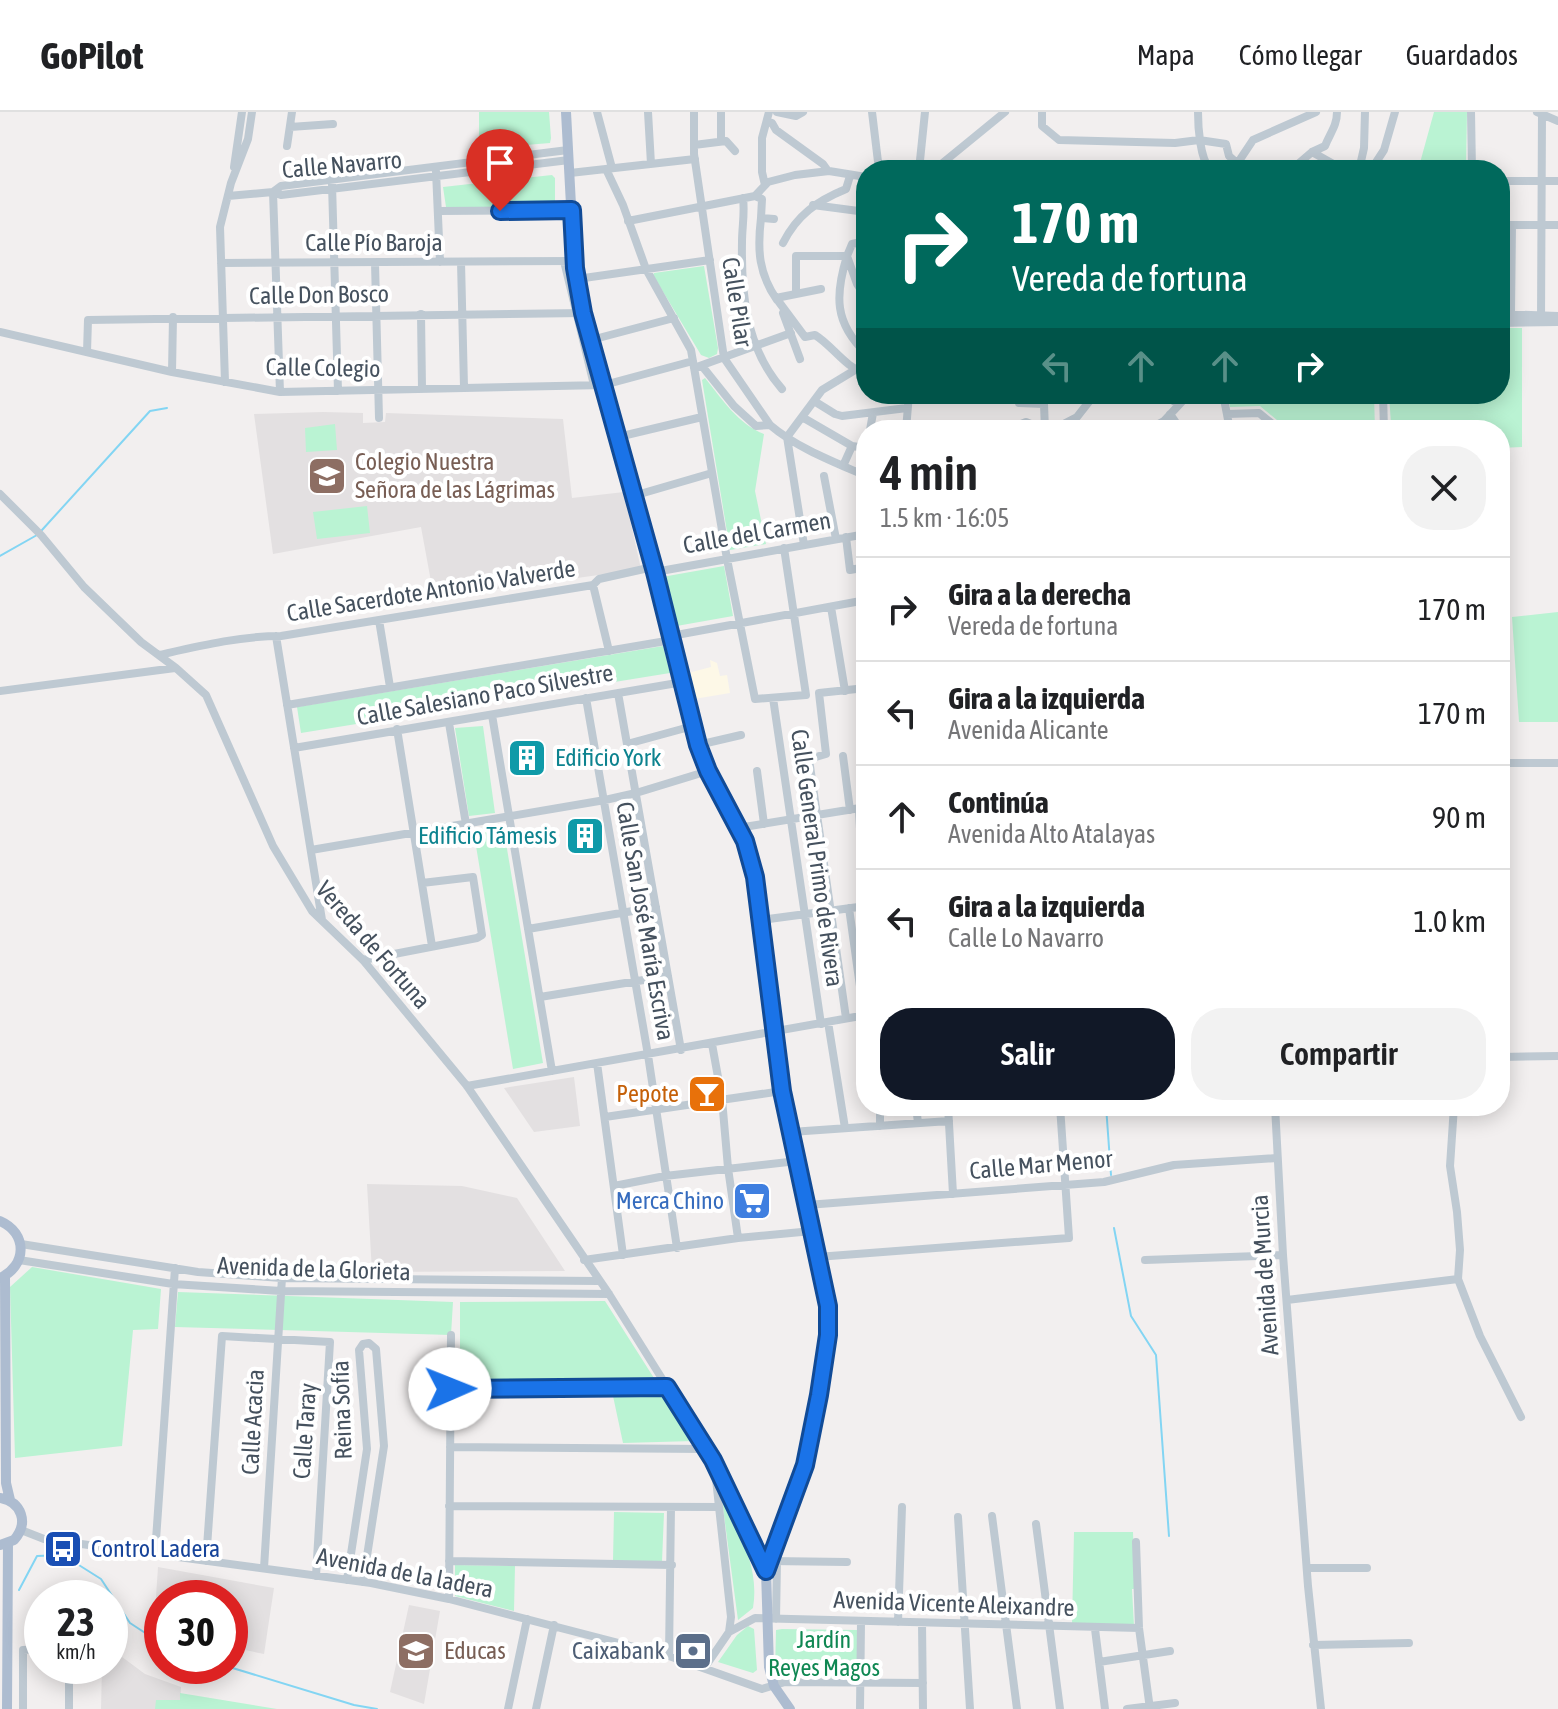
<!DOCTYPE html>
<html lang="es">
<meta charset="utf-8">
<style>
:root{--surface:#fff;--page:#f2f2f2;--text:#202124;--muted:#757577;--line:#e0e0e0;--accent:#111827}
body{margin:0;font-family:"Asap Condensed",sans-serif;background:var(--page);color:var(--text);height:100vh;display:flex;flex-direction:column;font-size:30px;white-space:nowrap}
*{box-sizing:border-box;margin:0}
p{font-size:26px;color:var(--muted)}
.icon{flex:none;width:44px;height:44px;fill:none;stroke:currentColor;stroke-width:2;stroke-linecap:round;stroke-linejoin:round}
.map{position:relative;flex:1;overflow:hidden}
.drawer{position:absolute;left:856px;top:308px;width:654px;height:696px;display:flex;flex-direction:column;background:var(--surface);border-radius:32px;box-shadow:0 4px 20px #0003}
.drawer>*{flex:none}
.banner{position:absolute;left:856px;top:48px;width:654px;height:244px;border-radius:32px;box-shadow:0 4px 20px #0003;background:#00695c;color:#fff;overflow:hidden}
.speed{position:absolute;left:24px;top:1468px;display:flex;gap:16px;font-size:40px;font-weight:700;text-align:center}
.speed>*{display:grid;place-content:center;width:104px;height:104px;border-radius:50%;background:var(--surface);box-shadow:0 4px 20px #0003;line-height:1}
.speed small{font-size:20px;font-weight:400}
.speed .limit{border:12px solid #d22;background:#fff;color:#111}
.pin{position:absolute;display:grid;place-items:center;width:68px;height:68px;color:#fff;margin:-82px -34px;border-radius:50% 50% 50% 0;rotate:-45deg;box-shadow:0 0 8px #0007}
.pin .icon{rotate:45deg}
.me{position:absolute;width:88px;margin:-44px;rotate:89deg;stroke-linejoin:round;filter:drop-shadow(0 0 6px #0008)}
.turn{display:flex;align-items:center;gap:28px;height:168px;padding:0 24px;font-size:36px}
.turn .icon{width:104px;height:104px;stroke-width:2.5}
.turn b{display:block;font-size:56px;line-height:68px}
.lanes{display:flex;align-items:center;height:76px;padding:0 24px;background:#0003;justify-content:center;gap:40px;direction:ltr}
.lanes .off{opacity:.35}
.round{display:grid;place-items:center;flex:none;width:84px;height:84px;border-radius:32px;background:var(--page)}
.overview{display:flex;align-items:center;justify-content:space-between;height:136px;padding:0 24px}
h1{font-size:48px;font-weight:600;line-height:60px}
.button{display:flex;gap:16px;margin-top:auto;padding:16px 24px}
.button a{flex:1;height:92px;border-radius:32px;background:var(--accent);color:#fff;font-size:32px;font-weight:600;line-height:92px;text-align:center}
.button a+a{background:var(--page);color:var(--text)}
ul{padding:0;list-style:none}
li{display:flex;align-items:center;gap:24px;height:104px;padding:0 24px;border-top:2px solid var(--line)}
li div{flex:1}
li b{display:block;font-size:30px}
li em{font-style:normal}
header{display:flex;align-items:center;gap:48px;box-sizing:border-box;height:112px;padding:0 40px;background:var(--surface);border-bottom:2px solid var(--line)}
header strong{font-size:38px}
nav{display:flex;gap:44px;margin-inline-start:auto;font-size:28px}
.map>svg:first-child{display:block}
</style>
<header>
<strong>GoPilot</strong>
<nav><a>Mapa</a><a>Cómo llegar</a><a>Guardados</a></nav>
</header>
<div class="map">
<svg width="1558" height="1597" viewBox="0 0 1558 1597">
<rect width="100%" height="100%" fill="#f2efef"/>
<!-- commercial -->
<path fill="#fdf8e7" d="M710 548 717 551 720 564 727 563 730 581 694 587 688 561 711 555Z"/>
<!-- education -->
<path fill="#e3e0e1" d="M323 300 363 301V311L385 310 386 301 563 307 572 386 624 380 641 457 434 486 421 415 273 442 254 302Z
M574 965 580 1014 534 1020 504 976Z
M367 1072 462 1074 517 1086 565 1159 372 1160Z
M158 1455 274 1476 264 1542 230 1535V1486H162V1518L154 1514Z
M409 1493 440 1499 424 1592 390 1580Z
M110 1532 118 1542 145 1562 181 1575 180 1597H101L102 1554H110Z"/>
<!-- green -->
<path fill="#baf3d3" d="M479 0H549L551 26 550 31 479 37Z
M1434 0H1467L1466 58H1418Z
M552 63 555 66V96L446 95 443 75Z
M704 154 718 236 717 242 709 246 701 243 653 163 654 161Z
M1500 216H1522V335L1500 336V318H1453L1452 315 1391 312 1389 282H1500Z
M705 266C722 287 738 312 764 322L755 379 766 432 730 438 702 268Z
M1228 282H1374L1375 318H1289L1260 294 1230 295Z
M335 312 337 338 306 340 305 316Z
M367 394 370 421 317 427 313 400Z
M724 454 733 504 671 515 662 465Z
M1558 500V610H1519L1512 505Z
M663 534 670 561 301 621 297 595Z
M483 614 495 701 469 704 455 616Z
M496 718 504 719 543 951 513 957 474 722Z
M32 1155 161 1177 158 1217 133 1218 122 1334 15 1346 10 1175Z
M178 1180 453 1190 451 1223 175 1215Z
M605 1189 694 1329 623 1331 613 1284 460 1271V1190Z
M721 1381C738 1419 760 1454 753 1496L738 1508Z
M614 1400 664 1401 662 1450 613 1449Z
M1074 1420H1133L1135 1477H1132L1134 1514 1072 1512Z
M455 1453 515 1454 514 1499 455 1484Z
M748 1514 754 1517 757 1558 753 1561 718 1550 737 1523Z
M782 1517 857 1518V1569L775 1561 776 1518Z
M180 1581 277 1597H155L156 1588H180Z"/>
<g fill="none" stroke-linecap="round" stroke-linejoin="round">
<!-- stream -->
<path stroke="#83d5f3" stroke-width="2" d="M42 418 150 299 167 296
M0 444 37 423
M1106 994 1111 1063
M1114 1116 1131 1204 1156 1243 1169 1424
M19 1478 37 1444 63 1443 101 1467 130 1511 162 1532
M226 1554 354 1593 377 1597"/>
<!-- minor -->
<path stroke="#bec9d2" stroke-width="8" d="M597 0 612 56
M648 0 651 52
M694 0V42L724 246 770 313C797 336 834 350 866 364
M721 0V29
M777 0 796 4 803 0
M872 0 879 58
M1042 0V14L1059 28 1175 31 1199 28 1226 32 1229 44 1245 58
M1198 0C1198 16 1200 46 1210 58
M1471 0 1472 58
M1537 0 1558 9
M767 10 772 11 776 18 823 52 828 59
M290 15 333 12
M694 33 726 29 735 39
M287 34 292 0
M1312 40 1344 58
M234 55 242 0
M606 57 623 93 646 157 691 238 727 447 755 587 806 583 784 436
M919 58 925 0
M934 58 1005 0
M1194 58H1199
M1233 58 1253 28 1316 0
M1291 58 1312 40 1325 34C1330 21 1337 14 1337 0
M1359 58 1364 36 1365 0
M1371 58 1384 38 1395 0
M436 59 440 150
M570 61 695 47
M1500 69H1558
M332 72 338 279
M765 73 762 60V26L769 0
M273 80 281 74 568 38
M273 80 280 280
M228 84 273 80 281 83 569 48
M755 84 762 87 761 106 774 107
M743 86C745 101 742 115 742 130 741 182 746 236 782 277
M813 93 866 100
M439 99 572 98
M761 106C757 139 759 162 777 188
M628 109 755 84 768 70 795 63 829 59 866 65
M1500 113H1558
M866 129 852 132 847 144 857 172 866 185
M783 131C797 103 817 89 846 77L850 64
M564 149 594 273
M461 150 464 275
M221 151 574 149
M375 151 379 306
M577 167 710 148
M821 177 776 186 805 225 815 223C833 234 845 256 866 261
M796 181V144H847C835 183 834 211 866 241
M783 201 800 247
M421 202 422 277
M1500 202 1558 204
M1511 203 1512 113
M1541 210 1542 0
M1500 211 1558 210
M0 220 172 260 280 280 604 273 693 249
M591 228 674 206
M87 240 88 208 583 201
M702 254 734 294 756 314 770 313
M694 256 791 221
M172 260 173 205
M225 270 220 115 231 71 248 27 252 0
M1019 282V291L1044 292 1045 318
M1164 282 1179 293
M1223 282 1230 318
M1383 282 1384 318
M814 289 835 302 842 304 907 296
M1170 302 1181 318
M1227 302 1259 301 1280 318
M802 305 852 334 866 336
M870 318 873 301
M906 318 909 282
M1007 318 1026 310 1045 318
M1052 318 1077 305 1095 282
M1147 318 1164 309 1189 282
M618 325 702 305
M843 354 852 334
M824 364 836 427
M0 382 41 423 84 475 141 530 176 556 206 583 273 734 312 799 363 848 467 974 609 1182 713 1348 766 1459
M633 384 712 361
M846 425 850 458 866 455
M804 433 787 325 822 278 855 258
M655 460 866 422
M593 473 609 539
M863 489 866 510
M831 495 845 579
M379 508 390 575
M276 524 322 808
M671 524 866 488
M159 543C199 534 240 524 281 524L593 473 599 467 653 455
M864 577 866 593
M0 579 175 556
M618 581 681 938
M586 586 648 943 677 1136
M773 586 821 912
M287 593 672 528
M492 603 552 959
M449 611 466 712
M397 617 432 834
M627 632 693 614
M698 633 741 623
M294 636 683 570
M843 644 850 698
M1500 651H1558
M757 659 764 712
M859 697 864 794
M738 716 866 695
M311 738 605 688 636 681 708 659
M849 796 864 903
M761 808 866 794
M528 817 656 795
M363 848 477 826 482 823 473 765 422 771
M540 885 668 864
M846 906 809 647 826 642 819 581 866 576
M828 910 845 1016
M712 932 722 987 728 1056 738 1126
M1500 945 1558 944
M597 951 623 1143
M467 974 866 903
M880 994V1014
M916 994 918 1011
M948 994 953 1082
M1275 994 1283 1143 1308 1474 1321 1597
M1454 994 1450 1054 1457 1100 1460 1138 1458 1167 1480 1224 1521 1305
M605 1005 782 979
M791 1020 949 1009
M614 1074 665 1064 797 1049
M807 1093 1104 1070 1174 1053 1277 1046
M21 1132 198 1160 282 1166 598 1169
M817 1145 1069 1126 1060 994
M19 1148 173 1172 281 1179 609 1182
M584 1148 738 1126 812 1119
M1145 1148 1283 1143
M1287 1188 1458 1167
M450 1277 667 1275
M450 1335 706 1337
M715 1358 731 1505 729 1520
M449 1394 719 1395
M992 1404 1017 1597
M958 1405 970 1597
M1036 1412 1060 1597
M21 1418 44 1427 371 1471 449 1487 669 1544 762 1577 785 1570 923 1571
M1136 1430 1139 1516 1150 1597
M155 1442 175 1156
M206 1449 222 1224 330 1230 316 1464
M449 1449 672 1453
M770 1449 847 1450
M264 1456 282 1166
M1307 1456H1367
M347 1468 367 1337 359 1238 363 1232 369 1231 376 1237 384 1334 363 1470
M449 1487 451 1223
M776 1507 777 1449
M898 1510 902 1395
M922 1511 923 1597
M1095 1517 1105 1597
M1313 1533 1409 1531
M669 1544 671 1395
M1099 1550 1170 1539
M69 1554V1597
M705 1555 729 1520 755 1506 1139 1516
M23 1597V1538L42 1537
M508 1597 527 1507
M536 1597 554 1513
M860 1597 861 1510
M1127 1597 1175 1591"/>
<!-- major -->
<path stroke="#adbcd0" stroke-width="10" d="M566 0 574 149 583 201 655 460 698 633 708 659 745 729 755 765 782 979 828 1194V1223L819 1283 805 1353 766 1459 769 1555 774 1574 790 1597
M0 1109C28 1121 27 1154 0 1166
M5 1165 6 1371 10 1388
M0 1386C22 1390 29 1411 14 1428L0 1433
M7 1597 8 1431"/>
</g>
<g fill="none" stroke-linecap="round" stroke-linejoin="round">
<defs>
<path id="route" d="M450 1277 667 1275 713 1348 766 1459 805 1353 819 1283 828 1223V1194L782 979 755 765 745 729 708 659 698 633 655 460 583 201 575 156 572 98 500 99"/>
</defs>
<!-- route casing -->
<use href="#route" stroke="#114b97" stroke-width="20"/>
<!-- route -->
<use href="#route" stroke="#1a73e8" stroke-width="14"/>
</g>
<!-- icons -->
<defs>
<symbol id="school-square" viewBox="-11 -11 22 22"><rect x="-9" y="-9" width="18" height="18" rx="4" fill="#8d6e63" stroke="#fff"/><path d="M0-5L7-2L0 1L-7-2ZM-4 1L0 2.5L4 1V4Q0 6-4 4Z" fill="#fff"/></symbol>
<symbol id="building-square" viewBox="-11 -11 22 22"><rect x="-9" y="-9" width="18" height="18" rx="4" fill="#0f9aa8" stroke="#fff"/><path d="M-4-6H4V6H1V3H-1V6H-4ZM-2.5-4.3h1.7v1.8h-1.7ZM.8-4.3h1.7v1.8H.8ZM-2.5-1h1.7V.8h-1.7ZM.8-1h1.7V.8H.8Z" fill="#fff"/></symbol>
<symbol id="bar-square" viewBox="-11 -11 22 22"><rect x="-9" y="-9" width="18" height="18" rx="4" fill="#e8710a" stroke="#fff"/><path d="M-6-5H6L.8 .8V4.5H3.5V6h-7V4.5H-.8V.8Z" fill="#fff"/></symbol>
<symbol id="supermarket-square" viewBox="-11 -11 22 22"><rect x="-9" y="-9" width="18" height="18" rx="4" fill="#3f7fe0" stroke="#fff"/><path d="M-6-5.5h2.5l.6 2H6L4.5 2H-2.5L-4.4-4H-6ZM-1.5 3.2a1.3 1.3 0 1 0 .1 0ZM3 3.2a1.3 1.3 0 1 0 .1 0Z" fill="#fff"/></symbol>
<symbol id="bus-square" viewBox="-11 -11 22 22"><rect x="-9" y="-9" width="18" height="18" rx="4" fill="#1a4fb4" stroke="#fff"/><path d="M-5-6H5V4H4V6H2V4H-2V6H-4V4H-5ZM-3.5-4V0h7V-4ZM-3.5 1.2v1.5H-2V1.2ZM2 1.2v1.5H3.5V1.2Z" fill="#fff"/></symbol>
<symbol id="bank-square" viewBox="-11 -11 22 22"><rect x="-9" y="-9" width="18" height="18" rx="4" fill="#5c6f8a" stroke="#fff"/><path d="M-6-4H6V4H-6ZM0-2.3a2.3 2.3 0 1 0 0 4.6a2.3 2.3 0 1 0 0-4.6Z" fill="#fff"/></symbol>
</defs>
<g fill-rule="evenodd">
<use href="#school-square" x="305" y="342" width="44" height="44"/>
<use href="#building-square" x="505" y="624" width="44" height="44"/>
<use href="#building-square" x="563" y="702" width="44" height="44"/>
<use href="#bar-square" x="685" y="960" width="44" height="44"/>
<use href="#supermarket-square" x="730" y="1067" width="44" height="44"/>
<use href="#bus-square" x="41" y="1415" width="44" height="44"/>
<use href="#school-square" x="394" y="1517" width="44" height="44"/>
<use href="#bank-square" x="671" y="1517" width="44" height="44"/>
</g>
<g text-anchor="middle" stroke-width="8" stroke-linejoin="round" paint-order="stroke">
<!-- street labels -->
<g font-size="24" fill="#45515e" stroke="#fff">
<text transform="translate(342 53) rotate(-5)" y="8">Calle Navarro</text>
<text x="374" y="139">Calle Pío Baroja</text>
<text transform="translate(319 183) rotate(-1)" y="8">Calle Don Bosco</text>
<text transform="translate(737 190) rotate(81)" y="8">Calle Pilar</text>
<text transform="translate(323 256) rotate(1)" y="8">Calle Colegio</text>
<text transform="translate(757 421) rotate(-10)" y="8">Calle del Carmen</text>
<text transform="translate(431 479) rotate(-9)" y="8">Calle Sacerdote Antonio Valverde</text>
<text transform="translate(485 583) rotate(-10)" y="8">Calle Salesiano Paco Silvestre</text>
<text transform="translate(817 746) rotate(82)" y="8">Calle General Primo de Rivera</text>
<text transform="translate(645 809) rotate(80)" y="8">Calle San José María Escriva</text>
<text transform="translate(373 833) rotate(49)" y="8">Vereda de Fortuna</text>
<text transform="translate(1041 1053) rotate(-5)" y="8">Calle Mar Menor</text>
<text transform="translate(314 1157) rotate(2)" y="8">Avenida de la Glorieta</text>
<text transform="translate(1265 1163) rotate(-94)" y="8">Avenida de Murcia</text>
<text transform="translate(342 1298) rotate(-92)" y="8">Reina Sofía</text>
<text transform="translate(253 1310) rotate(-87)" y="8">Calle Acacia</text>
<text transform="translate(305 1319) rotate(-86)" y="8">Calle Taray</text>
<text transform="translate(405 1461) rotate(11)" y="8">Avenida de la ladera</text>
<text transform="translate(954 1492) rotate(2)" y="8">Avenida Vicente Aleixandre</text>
</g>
<!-- education labels -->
<g font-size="24" fill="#785e54" stroke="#fff" text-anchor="start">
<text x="355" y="358">Colegio Nuestra<tspan x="355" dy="28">Señora de las Lágrimas</tspan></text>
<text x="444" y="1547">Educas</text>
</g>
<!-- culture labels -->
<g font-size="24" fill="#0d838f" stroke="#fff" text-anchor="start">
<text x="555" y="654">Edificio York</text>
<text x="557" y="732" text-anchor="end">Edificio Támesis</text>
</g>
<!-- food labels -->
<g font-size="24" fill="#c56008" stroke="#fff" text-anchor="end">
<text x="679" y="990">Pepote</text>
</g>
<!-- shop labels -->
<g font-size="24" fill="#366cbe" stroke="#fff" text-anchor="end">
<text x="724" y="1097">Merca Chino</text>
</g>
<!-- transit labels -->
<g font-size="24" fill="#164399" stroke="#fff" text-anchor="start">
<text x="91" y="1445">Control Ladera</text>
</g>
<!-- park labels -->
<g font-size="24" fill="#0f8752" stroke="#fff">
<text x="824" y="1536">Jardín<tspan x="824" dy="28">Reyes Magos</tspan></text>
</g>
<!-- service labels -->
<g font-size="24" fill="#4e5e75" stroke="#fff" text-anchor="end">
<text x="665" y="1547">Caixabank</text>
</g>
</g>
</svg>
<div class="speed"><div>23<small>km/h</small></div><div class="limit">30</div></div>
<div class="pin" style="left:500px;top:99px;background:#d93025"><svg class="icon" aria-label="arrive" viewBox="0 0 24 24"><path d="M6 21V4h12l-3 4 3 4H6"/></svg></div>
<svg class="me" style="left:450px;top:1277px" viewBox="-20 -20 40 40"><circle r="19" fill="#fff"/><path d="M0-13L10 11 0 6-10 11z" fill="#1a73e8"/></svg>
<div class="banner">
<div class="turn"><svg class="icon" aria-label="right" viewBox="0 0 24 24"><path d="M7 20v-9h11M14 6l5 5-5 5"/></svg><div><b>170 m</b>Vereda de fortuna</div></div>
<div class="lanes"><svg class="icon off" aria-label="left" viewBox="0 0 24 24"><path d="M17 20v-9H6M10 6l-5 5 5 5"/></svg><svg class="icon off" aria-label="ahead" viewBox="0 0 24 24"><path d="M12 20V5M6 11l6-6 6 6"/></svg><svg class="icon off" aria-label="ahead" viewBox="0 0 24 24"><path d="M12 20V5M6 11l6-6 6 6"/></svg><svg class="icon" aria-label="right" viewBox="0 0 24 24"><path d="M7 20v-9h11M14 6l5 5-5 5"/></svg></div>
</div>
<section class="drawer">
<div class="overview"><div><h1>4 min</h1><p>1.5 km · 16:05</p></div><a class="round"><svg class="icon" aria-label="close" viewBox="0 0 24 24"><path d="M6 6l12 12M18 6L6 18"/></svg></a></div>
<ul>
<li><svg class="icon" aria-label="right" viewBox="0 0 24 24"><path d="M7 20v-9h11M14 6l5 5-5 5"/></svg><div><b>Gira a la derecha</b><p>Vereda de fortuna</p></div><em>170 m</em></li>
<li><svg class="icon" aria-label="left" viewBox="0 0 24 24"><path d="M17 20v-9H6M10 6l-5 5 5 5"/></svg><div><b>Gira a la izquierda</b><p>Avenida Alicante</p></div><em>170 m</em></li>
<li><svg class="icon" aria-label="ahead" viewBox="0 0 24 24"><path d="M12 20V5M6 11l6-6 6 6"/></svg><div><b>Continúa</b><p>Avenida Alto Atalayas</p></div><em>90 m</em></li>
<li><svg class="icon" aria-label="left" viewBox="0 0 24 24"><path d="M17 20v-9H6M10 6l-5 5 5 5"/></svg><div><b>Gira a la izquierda</b><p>Calle Lo Navarro</p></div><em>1.0 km</em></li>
</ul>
<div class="button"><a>Salir</a><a>Compartir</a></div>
</section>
</div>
